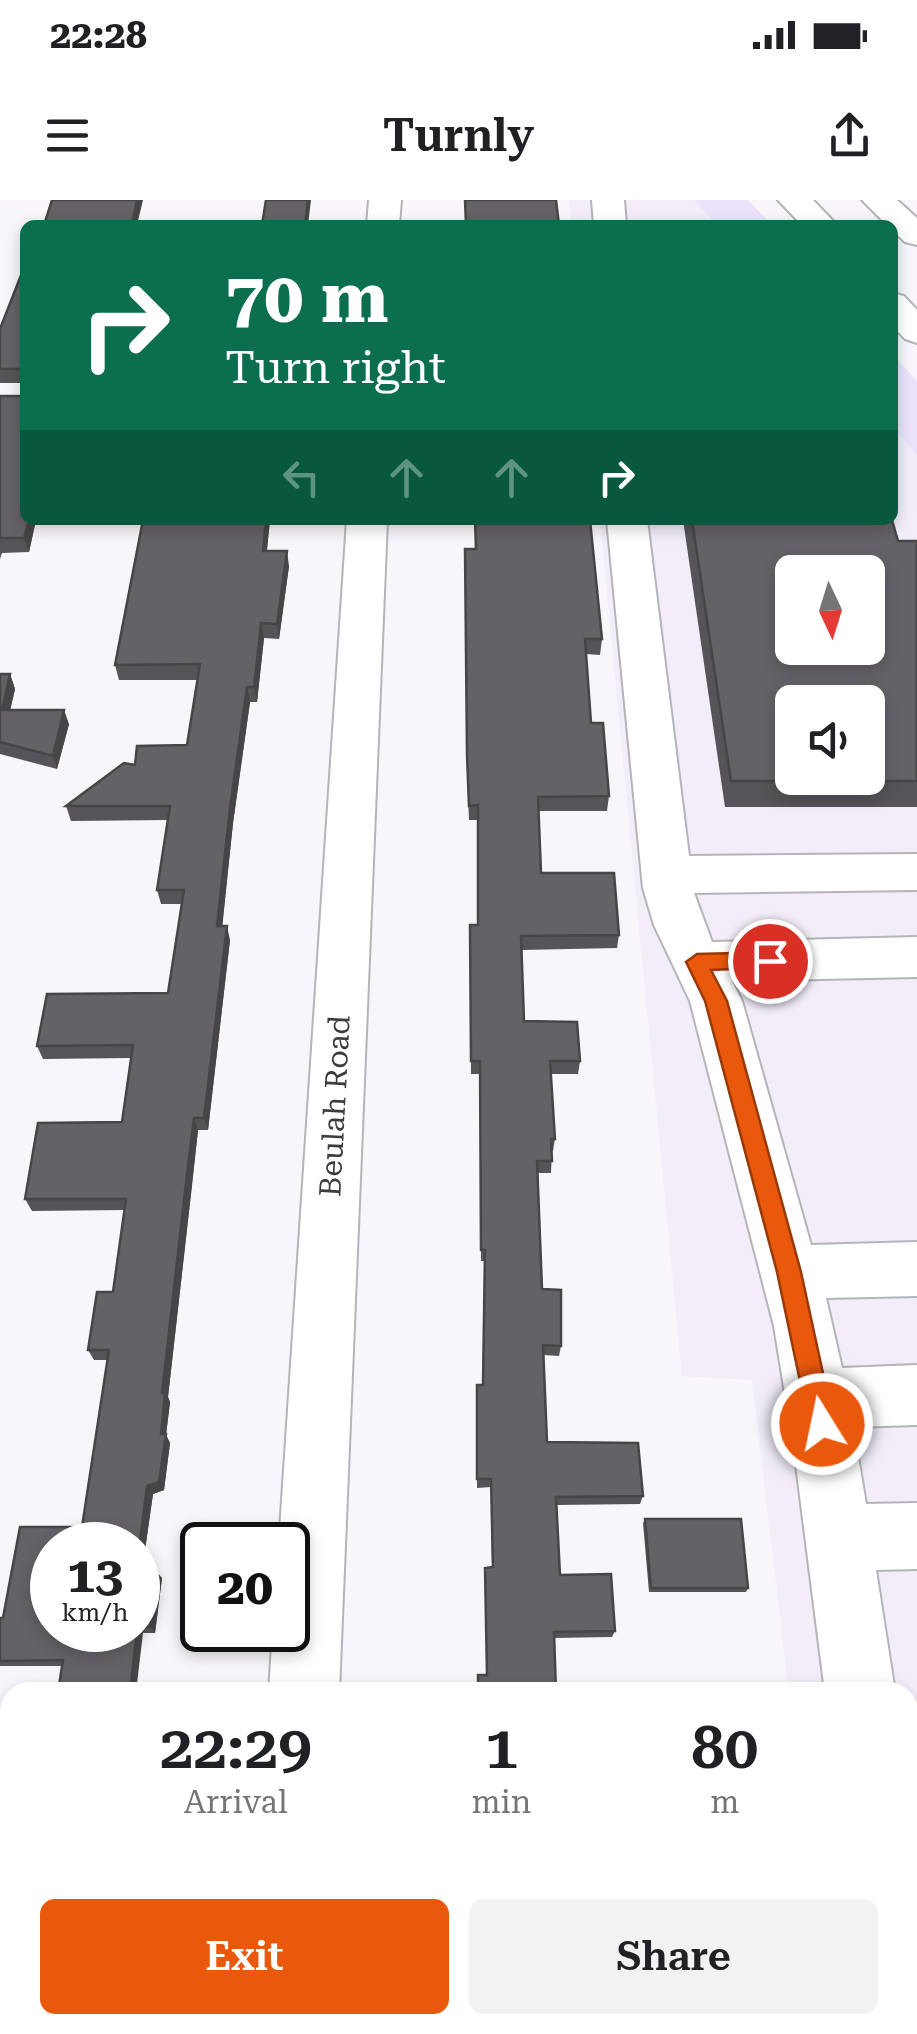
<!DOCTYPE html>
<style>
:root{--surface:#fff;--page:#f2f2f2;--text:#202124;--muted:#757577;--accent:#ea580c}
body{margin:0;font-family:"Roboto Serif",serif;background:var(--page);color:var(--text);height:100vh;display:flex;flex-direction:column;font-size:38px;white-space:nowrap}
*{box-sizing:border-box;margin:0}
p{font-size:32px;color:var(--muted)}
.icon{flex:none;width:55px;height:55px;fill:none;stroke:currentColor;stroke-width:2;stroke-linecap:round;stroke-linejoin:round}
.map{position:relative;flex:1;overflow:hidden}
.sheet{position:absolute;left:0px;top:1482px;width:918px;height:352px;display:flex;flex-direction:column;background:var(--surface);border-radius:30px 30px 0 0;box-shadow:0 5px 15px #0003}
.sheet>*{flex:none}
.hud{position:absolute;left:20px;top:20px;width:878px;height:305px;border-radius:15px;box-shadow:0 5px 15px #0003;background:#0b6e4f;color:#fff;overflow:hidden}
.needle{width:65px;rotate:176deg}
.fabs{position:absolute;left:775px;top:355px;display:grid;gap:20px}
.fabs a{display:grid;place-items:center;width:110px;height:110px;border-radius:15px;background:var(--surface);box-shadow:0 5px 15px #0003;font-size:50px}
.speed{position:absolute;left:30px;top:1322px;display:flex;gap:20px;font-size:50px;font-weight:700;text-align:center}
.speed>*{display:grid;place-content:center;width:130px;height:130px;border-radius:50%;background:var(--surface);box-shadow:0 5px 15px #0003;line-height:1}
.speed small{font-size:25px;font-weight:400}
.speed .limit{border:5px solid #111;border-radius:15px;background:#fff;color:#111}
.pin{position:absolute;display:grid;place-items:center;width:85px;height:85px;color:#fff;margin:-42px;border:5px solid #fff;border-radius:50%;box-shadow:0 2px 10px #0007}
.me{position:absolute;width:110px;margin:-55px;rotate:350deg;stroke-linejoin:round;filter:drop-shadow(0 0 8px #0008)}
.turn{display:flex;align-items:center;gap:35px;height:210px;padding:0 40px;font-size:45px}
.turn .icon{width:130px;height:130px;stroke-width:2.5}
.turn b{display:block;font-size:70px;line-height:85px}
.lanes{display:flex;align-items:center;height:95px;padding:0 40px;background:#0003;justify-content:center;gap:50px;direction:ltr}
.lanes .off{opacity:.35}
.eta{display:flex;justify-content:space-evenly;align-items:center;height:170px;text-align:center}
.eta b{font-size:60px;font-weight:600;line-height:70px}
.cta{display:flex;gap:20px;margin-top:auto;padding:20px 40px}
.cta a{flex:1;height:115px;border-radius:15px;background:var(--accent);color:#fff;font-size:40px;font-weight:600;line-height:115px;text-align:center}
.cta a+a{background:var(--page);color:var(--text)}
.status{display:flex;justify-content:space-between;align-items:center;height:70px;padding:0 50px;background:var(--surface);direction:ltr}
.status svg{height:28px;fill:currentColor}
header{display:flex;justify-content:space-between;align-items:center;height:130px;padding:0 40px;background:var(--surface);font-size:45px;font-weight:600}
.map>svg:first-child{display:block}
</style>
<div class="status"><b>22:28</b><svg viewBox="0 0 49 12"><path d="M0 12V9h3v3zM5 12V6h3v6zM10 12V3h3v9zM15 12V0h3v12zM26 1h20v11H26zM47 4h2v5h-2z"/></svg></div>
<header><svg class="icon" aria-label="menu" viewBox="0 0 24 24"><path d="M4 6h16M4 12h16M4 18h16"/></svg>Turnly<svg class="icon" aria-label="share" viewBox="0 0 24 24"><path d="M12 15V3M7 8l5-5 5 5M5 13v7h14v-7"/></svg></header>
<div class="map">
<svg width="917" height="1834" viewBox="0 0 917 1834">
<rect width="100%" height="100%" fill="#f8f6fa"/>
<!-- built -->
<path fill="#f2edf9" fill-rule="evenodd" d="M569 0H694L718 25H571Z
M893 227 917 256V1834H830L829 1825H908V1492H789L752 1180 682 1176 600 320H892ZM792 372H868V448H792ZM792 502H868V578H792Z"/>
<!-- green -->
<path fill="#ede2fc" d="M694 0H748L772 25H718Z
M892 153 917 181V256L893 227Z"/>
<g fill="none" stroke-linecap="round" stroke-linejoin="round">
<defs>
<path id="minor" d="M369 0H401L399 25H367Z
M592 0H624L626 25H594Z
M347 320H387L339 1492H269L273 1430H288V1345H279Z
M607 320H647L689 656 917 654V690L694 693 712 742 917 737V777L732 781 742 801 811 1045 917 1042V1096L826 1098 842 1168 917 1165V1225L853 1227 866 1304 917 1303V1369L876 1370 895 1492H825L794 1249 774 1126 690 801 654 725 643 688Z
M908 1790 917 1793V1834H861L860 1825H908Z
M247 1825H325L324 1834H246Z"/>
<path id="highway" d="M778 0H813L837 25H802Z
M862 0H897L917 18V45L905 42 892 30V25H887Z
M892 93 904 96 917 110V143L905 139 892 125Z"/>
</defs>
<!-- minor casing -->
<use href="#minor" stroke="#b5b4b8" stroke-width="4"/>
<!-- highway casing -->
<use href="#highway" stroke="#b5b4b8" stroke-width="4"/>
<!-- minor -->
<use href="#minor" fill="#fff" fill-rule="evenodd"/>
<!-- highway -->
<use href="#highway" fill="#fff" fill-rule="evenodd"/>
</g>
<!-- wall -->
<path fill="#565458" d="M25 65V320H36L29 352 2 353 0 359V196H24V183H0V129Z
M143 320H270L267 351 289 366 279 439 264 438 257 502H250L233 623 222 726 230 740 208 930H198L192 986 168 1197 170 1202 166 1235 170 1243 164 1290 153 1294 142 1371 162 1378 155 1433H143L62 1466H0V1418H3L82 1327 107 1160H94L88 1150 113 1092 125 1010 32 1011 25 999 122 922 131 858 43 859 37 846 168 793 182 704H161L157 690 168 620 71 621 66 606 135 565 187 545 198 480H119L115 465Z
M683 320H892L898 341H917V607H725Z
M475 349 602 439 600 455 586 454 591 523 609 596 607 611H538L541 673 619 735 617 748 521 750 524 821 580 861 578 874H551L555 939 553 951H552L551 973H538L542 1089 561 1146 559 1156 543 1155 547 1242 643 1296 640 1304 556 1305 560 1375 615 1431 612 1437 554 1438 486 1475 492 1367 491 1287 477 1288V1185H482L485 1061H481L480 874H471L470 725H478V620H469L467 570 465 365Z
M0 474H10L15 489 10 510 69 524 57 569 0 554Z
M645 1319 748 1388 746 1392H649L643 1323Z"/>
<!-- shaded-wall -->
<path fill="#464547" d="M137 0H143L137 25H132Z
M308 0H311L308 25H305Z
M29 320H36L29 352 24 338Z
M266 320H270L265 366 263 351Z
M287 351 289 366 279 439 277 424Z
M261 423 264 438 257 502 254 487Z
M10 474 15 489 7 524 2 510Z
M247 487 250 502 233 623 221 739 217 726 230 608Z
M64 510 69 524 57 569 53 556Z
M227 726 230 740 208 930 204 918Z
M194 918 198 930 168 1197 170 1202 166 1235 170 1243 164 1290 153 1294 141 1378 138 1373V1357L147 1286 161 1234 162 1193Z
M156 1371 162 1378 155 1433 150 1427Z
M138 1427 143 1433 136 1492H130Z
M86 1825H93L92 1834H84Z"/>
<!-- building -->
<path fill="#646266" stroke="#464547" stroke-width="2.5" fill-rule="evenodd" d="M52 0H137L132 25H44Z
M266 0H308L305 25H262Z
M465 0H556L559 25H466Z
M25 65V320H29L24 338H0V196H24V169H0V129Z
M143 320H266L263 351H287L277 424 261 423 254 487H247L230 608 217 726H227L204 918H194L187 974 162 1193H165L161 1234H166L159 1282 147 1286 138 1357V1345H52V1430H137L130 1492H58L63 1460 0 1461V1418H3L20 1327H82L109 1150H88L97 1092H113L126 999H25L38 923 122 922 133 845 37 846 47 794 168 793 184 690H157L170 606H66L124 563 135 565 137 546 187 545 200 464 115 465Z
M475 320H590L602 439H585L591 523H603L609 596 538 597 541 673H614L619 735 521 736 524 821 577 822 580 861H550L555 939H551L552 961H537L542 1089 561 1090V1146L543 1145 547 1242 638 1243 643 1296 556 1297 560 1375 611 1374 615 1431 554 1432 556 1492H478V1475H487L485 1368 493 1367 491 1279H477V1185H483L485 1050H481L480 861H471L470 725H478V605L469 606 467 555 465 349H476Z
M692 320H892L898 341H917V581H731ZM792 372H868V448H792ZM792 502H868V578H792Z
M0 474H10L2 510H64L53 556 0 542Z
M645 1319H741L748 1388H651Z
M138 1371H156L150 1427H138Z
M10 1544V1597H1Z
M10 1762V1785H6Z
M10 1812V1825H86L84 1834H7Z
M492 1825H567V1834H492Z"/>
<!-- route -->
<path fill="#ea580c" stroke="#983908" stroke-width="2.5" d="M770 752 778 755 781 761 778 767 711 770 727 801 801 1072 834 1224 831 1232 822 1236 812 1232 809 1224 777 1072 705 801 686 762 697 754Z"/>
<g text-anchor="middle" stroke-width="10" stroke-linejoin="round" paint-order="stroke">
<!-- street labels -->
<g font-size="30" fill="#3c3b3d" stroke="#fff">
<text transform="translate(335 906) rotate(-87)" y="10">Beulah Road</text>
</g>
</g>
</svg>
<div class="fabs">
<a><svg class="needle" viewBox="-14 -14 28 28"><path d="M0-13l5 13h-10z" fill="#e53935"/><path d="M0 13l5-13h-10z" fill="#757577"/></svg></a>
<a><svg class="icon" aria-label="sound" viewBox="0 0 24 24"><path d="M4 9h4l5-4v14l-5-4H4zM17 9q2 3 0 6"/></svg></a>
</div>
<div class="speed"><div>13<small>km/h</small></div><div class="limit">20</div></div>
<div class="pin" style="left:770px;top:761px;background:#d93025"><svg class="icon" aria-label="arrive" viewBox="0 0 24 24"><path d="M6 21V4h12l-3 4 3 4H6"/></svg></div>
<svg class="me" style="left:822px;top:1224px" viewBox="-20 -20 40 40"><circle r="17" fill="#ea580c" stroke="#fff" stroke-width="3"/><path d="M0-11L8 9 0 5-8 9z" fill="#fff"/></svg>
<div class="hud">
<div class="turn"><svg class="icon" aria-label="right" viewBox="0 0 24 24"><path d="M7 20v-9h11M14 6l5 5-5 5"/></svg><div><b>70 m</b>Turn right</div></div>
<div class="lanes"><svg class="icon off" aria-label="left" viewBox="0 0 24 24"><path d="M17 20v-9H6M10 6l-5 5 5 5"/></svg><svg class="icon off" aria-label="ahead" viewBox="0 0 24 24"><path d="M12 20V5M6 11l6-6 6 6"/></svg><svg class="icon off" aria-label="ahead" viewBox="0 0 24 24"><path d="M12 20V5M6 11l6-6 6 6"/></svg><svg class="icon" aria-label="right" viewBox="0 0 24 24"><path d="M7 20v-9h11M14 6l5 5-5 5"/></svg></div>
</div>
<section class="sheet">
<div class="eta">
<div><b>22:29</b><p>Arrival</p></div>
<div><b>1</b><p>min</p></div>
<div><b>80</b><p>m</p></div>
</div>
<div class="cta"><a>Exit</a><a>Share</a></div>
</section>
</div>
